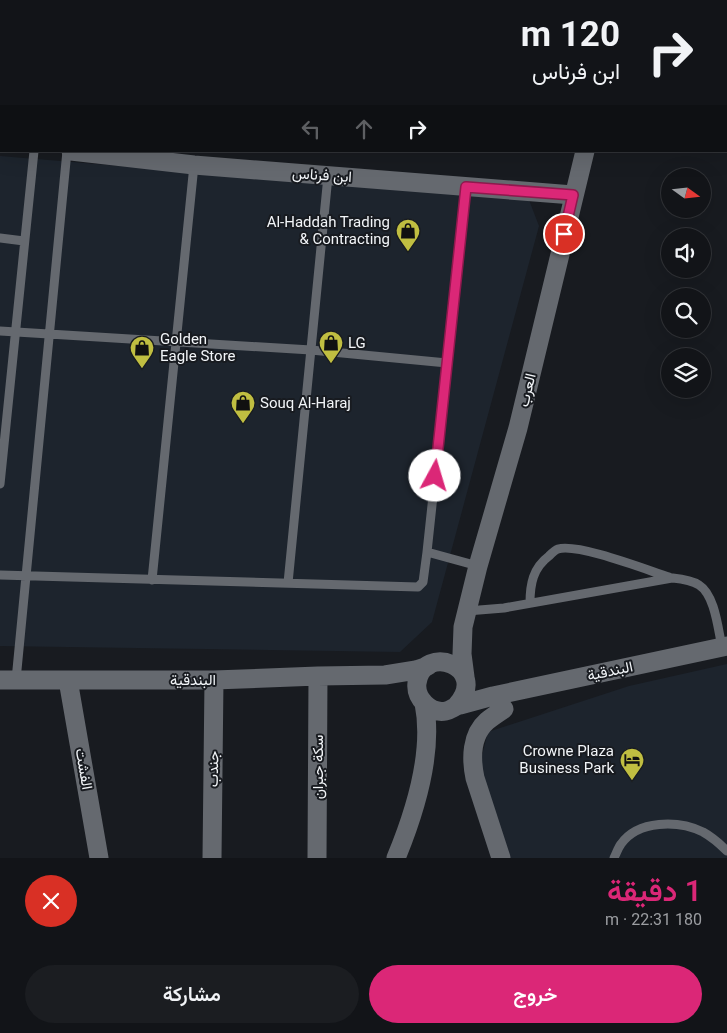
<!DOCTYPE html>
<html lang="ar">
<meta charset="utf-8">
<style>
:root{--surface:#121418;--page:#1b1d21;--text:#f1f3f6;--muted:#9c9ea2;--line:#313337;--accent:#db2777}
body{margin:0;font-family:Roboto,Vazirmatn,sans-serif;background:var(--page);color:var(--text);direction:rtl;height:100vh;display:flex;flex-direction:column;font-size:19px;white-space:nowrap}
*{box-sizing:border-box;margin:0}
p{font-size:16px;color:var(--muted)}
.icon{flex:none;width:28px;height:28px;fill:none;stroke:currentColor;stroke-width:2;stroke-linecap:round;stroke-linejoin:round}
.map{position:relative;height:858px;overflow:hidden;direction:ltr}
.details{display:flex;flex-direction:column;background:var(--surface);flex:1}
.details>*{flex:none}
.top-card{position:absolute;left:0px;top:0px;width:728px;height:152px;box-shadow:0 5px 20px #0002,0 0 0 1px var(--line);direction:rtl;background:#121418;color:var(--text);overflow:hidden}
.needle{width:32px;rotate:105deg}
.fabs{position:absolute;left:661px;top:168px;display:grid;gap:10px}
.fabs a{display:grid;place-items:center;width:50px;height:50px;border-radius:50%;background:var(--surface);box-shadow:0 5px 20px #0002,0 0 0 1px var(--line);font-size:25px}
.pin{position:absolute;display:grid;place-items:center;width:42px;height:42px;color:#fff;margin:-21px;border:2px solid #fff;border-radius:50%;box-shadow:0 1px 5px #0007}
.me{position:absolute;width:55px;margin:-28px;rotate:6deg;stroke-linejoin:round;filter:drop-shadow(0 0 4px #0008)}
.turn{display:flex;align-items:center;gap:18px;height:105px;padding:0 25px;font-size:22px}
.turn .icon{width:65px;height:65px;stroke-width:2.5}
.turn b{display:block;font-size:35px;line-height:42px}
.lanes{display:flex;align-items:center;height:48px;padding:0 25px;background:#0003;justify-content:center;gap:25px;direction:ltr}
.lanes .off{opacity:.35}
.round{display:grid;place-items:center;flex:none;width:52px;height:52px;border-radius:26px;background:var(--page)}
.overview{display:flex;align-items:center;justify-content:space-between;height:85px;padding:0 25px}
h1{font-size:30px;font-weight:600;line-height:38px;color:var(--accent)}
.primary-button{display:flex;gap:10px;margin-top:auto;padding:10px 25px}
.primary-button a{flex:1;height:58px;border-radius:30px;background:var(--accent);color:#fff;font-size:20px;font-weight:600;line-height:58px;text-align:center}
.primary-button a+a{background:var(--page);color:var(--text)}
.map>svg:first-child{display:block}
</style>
<div class="map">
<svg width="727" height="858" viewBox="0 0 727 858">
<rect width="100%" height="100%" fill="#181b20"/>
<!-- built -->
<path fill="#1d242d" d="M0 156 529 200 539 226 432 622 400 652 0 646Z
M727 664V858H509L478 771 488 732 629 686Z"/>
<g fill="none" stroke-linecap="round" stroke-linejoin="round">
<!-- lane -->
<path stroke="#65696f" stroke-width="9" d="M0 238 24 241
M0 331 311 350 447 363
M0 484 34 151
M427 552 478 566
M0 575 418 587 423 582 427 552 466 187
M152 580 194 165
M288 583 328 176
M530 603C530 584 533 568 549 556 551 554 555 550 558 549 578 543 647 570 669 577
M467 611 504 608 672 578C681 579 691 580 699 585 715 595 718 629 722 647
M16 680 67 151
M614 858C616 854 618 848 621 844 638 820 678 820 703 832 712 837 719 843 727 851"/>
<!-- street -->
<path stroke="#65696f" stroke-width="19" d="M35 1V0
M624 1V0
M0 6H1
M726 31H727
M0 143H1
M71 151 194 165 573 195
M465 677 462 654 463 627 478 566 518 428 585 151
M0 680H214L318 676 385 675 416 670 428 666
M68 680 99 858
M457 705C490 667 423 642 417 683 415 698 430 714 446 711 451 710 455 706 460 705 471 702 482 699 493 696L727 646
M212 858 214 680
M317 858 318 676
M396 858C415 812 434 752 424 703
M501 858 475 778C471 759 471 735 487 721 492 717 498 713 504 709"/>
</g>
<g fill="none" stroke-linecap="round" stroke-linejoin="round">
<defs>
<path id="route" d="M435 476 466 187 573 195 564 234"/>
</defs>
<!-- route casing -->
<use href="#route" stroke="#8e194d" stroke-width="12"/>
<!-- route -->
<use href="#route" stroke="#db2777" stroke-width="9"/>
</g>
<!-- icons -->
<defs>
<symbol id="shop-pin" viewBox="-11 -11 22 30"><path d="M0 17L-7.5 6A9.5 9.5 0 1 1 7.5 6Z" fill="#c0be41" stroke="#181b20"/><path d="M-5-2.5h2.3a2.7 3.5 0 0 1 5.4 0H5L5.5 6h-11ZM-1.5-2.5h3a1.5 2.3 0 0 0-3 0Z" fill="#111"/></symbol>
<symbol id="hotel-pin" viewBox="-11 -11 22 30"><path d="M0 17L-7.5 6A9.5 9.5 0 1 1 7.5 6Z" fill="#c0be41" stroke="#181b20"/><path d="M-6-4.5h1.5V1H6V5H4.5V3h-9V5H-6ZM-4 0a1.8 1.8 0 1 1 3.6 0ZM.5 0V-2.5h3Q6-2.5 6 0Z" fill="#111"/></symbol>
</defs>
<g fill-rule="evenodd">
<use href="#shop-pin" x="394" y="217" width="28" height="38"/>
<use href="#shop-pin" x="317" y="329" width="28" height="38"/>
<use href="#shop-pin" x="128" y="334" width="28" height="38"/>
<use href="#shop-pin" x="229" y="389" width="28" height="38"/>
<use href="#hotel-pin" x="618" y="746" width="28" height="38"/>
</g>
<g text-anchor="middle" stroke-width="4" stroke-linejoin="round" paint-order="stroke">
<!-- street labels -->
<g font-size="15" fill="#f2f5f8" stroke="#181b20">
<text transform="translate(322 175) rotate(4)" y="5">ابن فرناس</text>
<text transform="translate(527 390) rotate(-77)" y="5">العرب</text>
<text transform="translate(610 671) rotate(-12)" y="5">البندقية</text>
<text x="193" y="685">البندقية</text>
<text transform="translate(318 767) rotate(-90)" y="5">سكة جبران</text>
<text transform="translate(84 769) rotate(80)" y="5">الفشت</text>
<text transform="translate(213 769) rotate(-89)" y="5">جندب</text>
</g>
<!-- poi labels -->
<g font-size="15" fill="#f2f5f8" stroke="#181b20" text-anchor="start">
<text x="390" y="227" text-anchor="end">Al-Haddah Trading<tspan x="390" dy="17">&amp; Contracting</tspan></text>
<text x="160" y="344">Golden<tspan x="160" dy="17">Eagle Store</tspan></text>
<text x="348" y="348">LG</text>
<text x="260" y="408">Souq Al-Haraj</text>
<text x="614" y="756" text-anchor="end">Crowne Plaza<tspan x="614" dy="17">Business Park</tspan></text>
</g>
</g>
</svg>
<div class="fabs">
<a><svg class="needle" viewBox="-14 -14 28 28"><path d="M0-13l5 13h-10z" fill="#e53935"/><path d="M0 13l5-13h-10z" fill="#9c9ea2"/></svg></a>
<a><svg class="icon" aria-label="sound" viewBox="0 0 24 24"><path d="M4 9h4l5-4v14l-5-4H4zM17 9q2 3 0 6"/></svg></a>
<a><svg class="icon" aria-label="search" viewBox="0 0 24 24"><circle cx="10" cy="10" r="6"/><path d="M15 15l6 6"/></svg></a>
<a><svg class="icon" aria-label="layers" viewBox="0 0 24 24"><path d="M12 4l9 5-9 5-9-5zM3 14l9 5 9-5"/></svg></a>
</div>
<div class="pin" style="left:564px;top:234px;background:#d93025"><svg class="icon" aria-label="arrive" viewBox="0 0 24 24"><path d="M6 21V4h12l-3 4 3 4H6"/></svg></div>
<svg class="me" style="left:435px;top:476px" viewBox="-20 -20 40 40"><circle r="19" fill="#fff"/><path d="M0-13L10 11 0 6-10 11z" fill="#db2777"/></svg>
<div class="top-card">
<div class="turn"><svg class="icon" aria-label="right" viewBox="0 0 24 24"><path d="M7 20v-9h11M14 6l5 5-5 5"/></svg><div><b>120 m</b>ابن فرناس</div></div>
<div class="lanes"><svg class="icon off" aria-label="left" viewBox="0 0 24 24"><path d="M17 20v-9H6M10 6l-5 5 5 5"/></svg><svg class="icon off" aria-label="ahead" viewBox="0 0 24 24"><path d="M12 20V5M6 11l6-6 6 6"/></svg><svg class="icon" aria-label="right" viewBox="0 0 24 24"><path d="M7 20v-9h11M14 6l5 5-5 5"/></svg></div>
</div>
</div>
<section class="details">
<div class="overview"><div><h1>1 دقيقة</h1><p>180 m · 22:31</p></div><a class="round" style="background:#d93025;color:#fff"><svg class="icon" aria-label="close" viewBox="0 0 24 24"><path d="M6 6l12 12M18 6L6 18"/></svg></a></div>
<div class="primary-button"><a>خروج</a><a>مشاركة</a></div>
</section>
